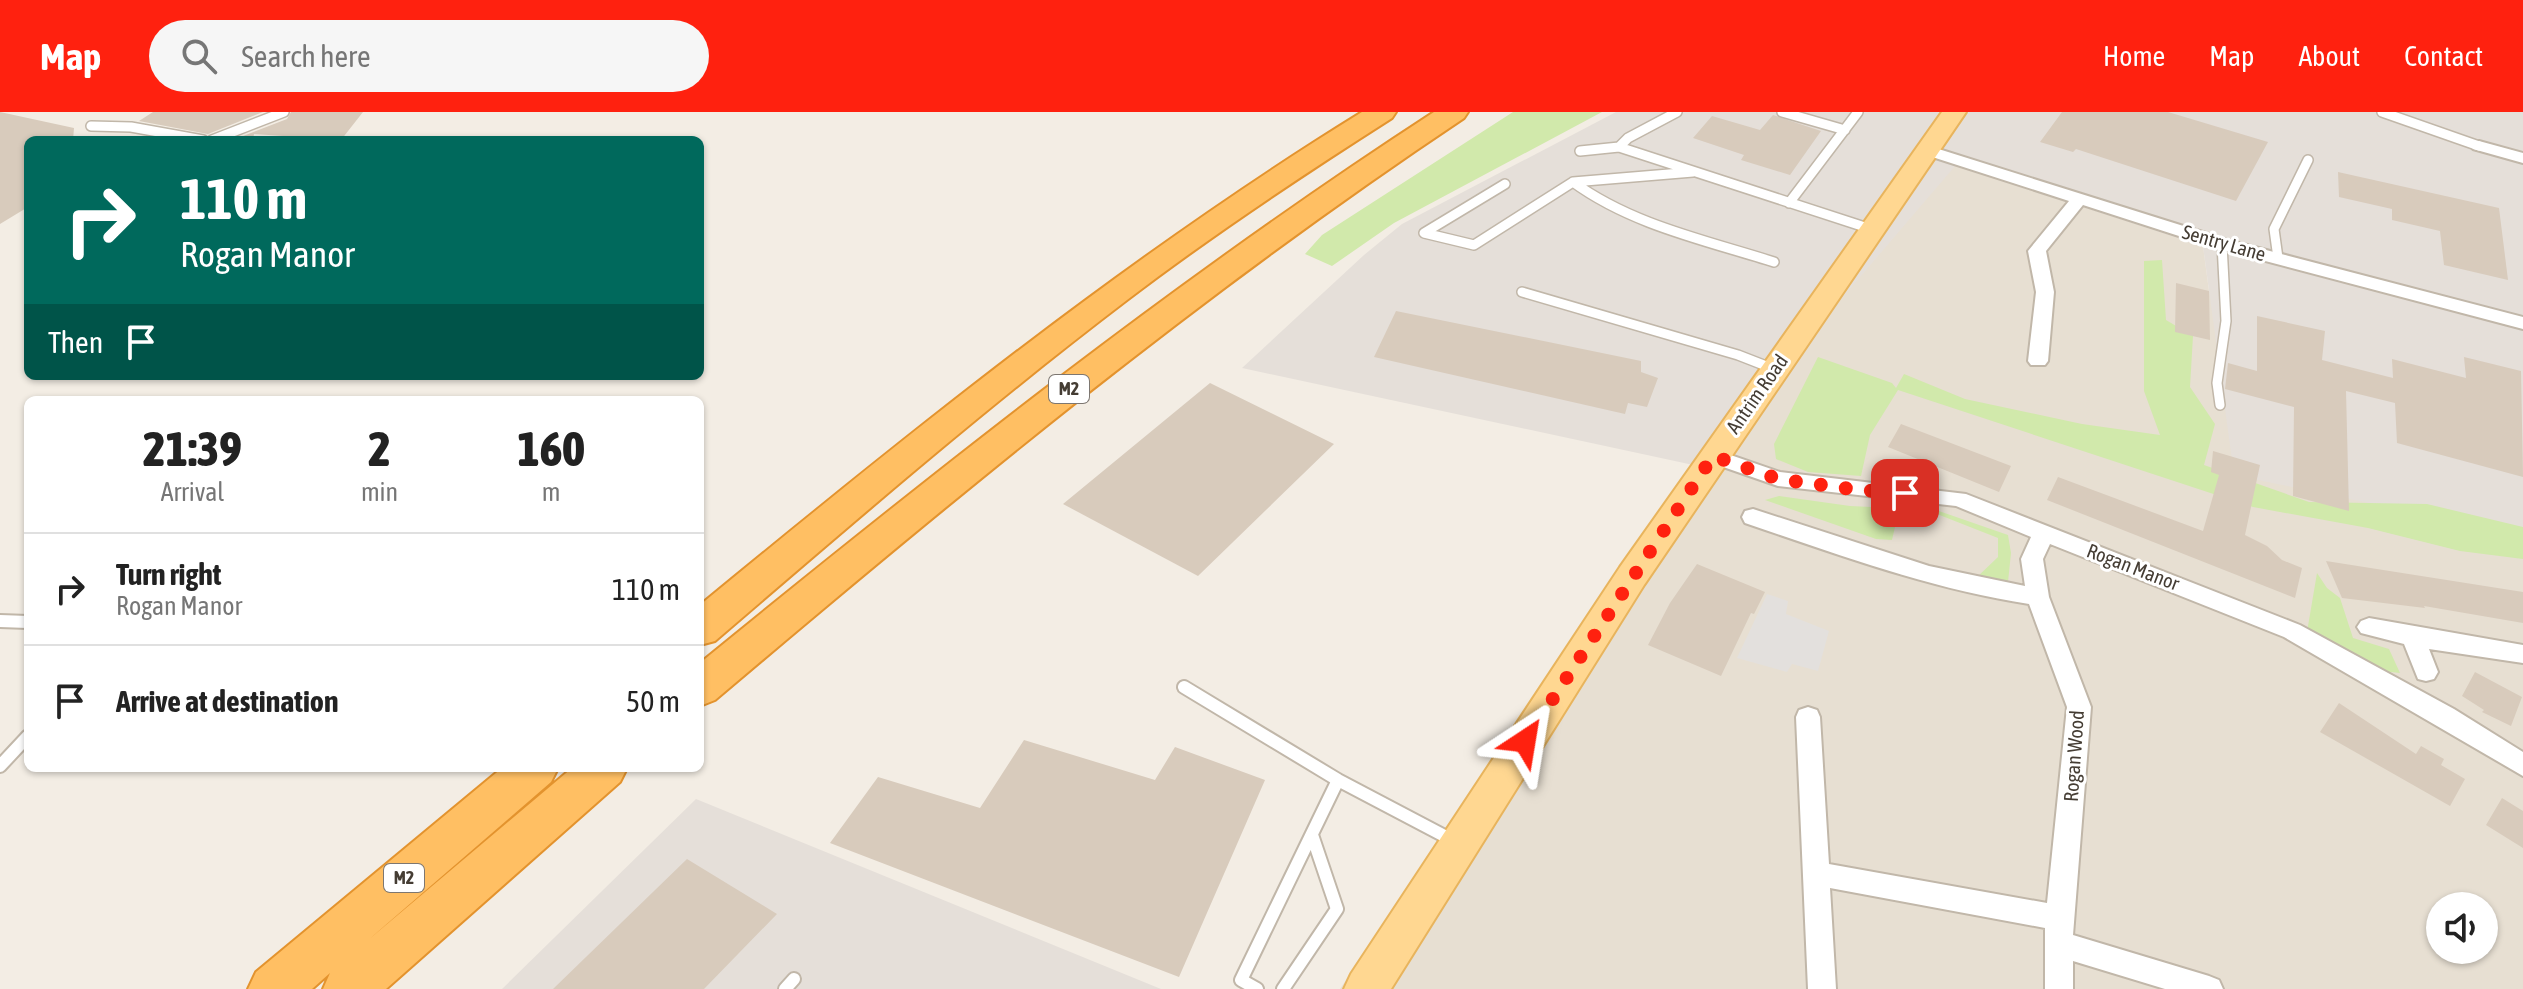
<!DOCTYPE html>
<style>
:root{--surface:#fff;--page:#f6f6f6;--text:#222;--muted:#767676;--line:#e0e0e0;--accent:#ff210f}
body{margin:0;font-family:"Asap Condensed",sans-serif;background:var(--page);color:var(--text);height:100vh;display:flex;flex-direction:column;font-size:30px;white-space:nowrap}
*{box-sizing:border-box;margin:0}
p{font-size:26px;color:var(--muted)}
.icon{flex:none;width:44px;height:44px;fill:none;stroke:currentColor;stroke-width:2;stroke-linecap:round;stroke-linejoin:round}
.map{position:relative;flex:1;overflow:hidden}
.details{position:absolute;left:24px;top:284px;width:680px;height:376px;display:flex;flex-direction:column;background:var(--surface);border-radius:12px;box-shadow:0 2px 6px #0004}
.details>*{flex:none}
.banner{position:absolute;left:24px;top:24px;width:680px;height:244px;border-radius:12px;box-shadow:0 2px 6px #0004;background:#00695c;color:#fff;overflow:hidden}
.fabs{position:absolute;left:2426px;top:780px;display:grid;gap:16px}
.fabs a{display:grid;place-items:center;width:72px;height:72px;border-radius:50%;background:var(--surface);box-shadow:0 2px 6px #0004;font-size:40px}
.pin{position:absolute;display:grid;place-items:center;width:68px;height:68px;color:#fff;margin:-34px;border-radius:16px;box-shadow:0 4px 12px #0006}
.me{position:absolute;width:88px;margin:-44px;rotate:33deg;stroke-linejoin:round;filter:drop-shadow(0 0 6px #0008)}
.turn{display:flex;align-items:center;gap:28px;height:168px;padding:0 24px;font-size:36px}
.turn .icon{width:104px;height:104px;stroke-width:2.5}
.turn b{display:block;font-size:56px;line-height:68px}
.then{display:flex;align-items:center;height:76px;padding:0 24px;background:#0003;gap:16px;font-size:30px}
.eta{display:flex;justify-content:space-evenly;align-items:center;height:136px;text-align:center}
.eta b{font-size:48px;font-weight:800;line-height:56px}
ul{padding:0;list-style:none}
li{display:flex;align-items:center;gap:24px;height:112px;padding:0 24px;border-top:2px solid var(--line)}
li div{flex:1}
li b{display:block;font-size:30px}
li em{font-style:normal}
header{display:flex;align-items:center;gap:48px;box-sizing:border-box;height:112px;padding:0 40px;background:var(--accent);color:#fff}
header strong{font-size:38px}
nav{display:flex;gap:44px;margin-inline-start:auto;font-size:28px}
.search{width:560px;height:72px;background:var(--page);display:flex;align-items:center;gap:20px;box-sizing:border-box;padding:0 28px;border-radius:44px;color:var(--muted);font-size:30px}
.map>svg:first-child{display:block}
</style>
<header>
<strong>Map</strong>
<div class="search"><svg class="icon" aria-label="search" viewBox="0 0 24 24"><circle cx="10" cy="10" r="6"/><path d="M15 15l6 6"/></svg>Search here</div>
<nav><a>Home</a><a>Map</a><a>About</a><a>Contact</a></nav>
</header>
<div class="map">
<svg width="2523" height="877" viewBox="0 0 2523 877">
<rect width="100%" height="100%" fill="#f3ede4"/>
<!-- residential -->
<path fill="#e7dfd2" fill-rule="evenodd" d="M1955 53 2203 134 2209 179 2523 423V877H1340L1698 354ZM2440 794H2484V838H2440Z"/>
<!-- industrial -->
<path fill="#e5dfd9" d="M1616 0H2523V423L2234 363 2203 134 1956 53 1698 354 1242 256 1364 143 1402 112Z
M696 687 1161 877H502Z"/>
<!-- green -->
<path fill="#d1e9ab" d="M1513 0H1602L1394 111 1332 154 1305 142 1322 123Z
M2162 148 2166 208 2193 224 2190 275 2215 312 2204 353 2309 390 2427 392 2523 415V447L2460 439 2368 416 2253 395 1898 278 1870 323 1861 364 1808 360 1776 347 1774 332 1818 245 1892 271 1896 276 1904 262 1965 287 2082 312 2160 323 2144 279V149Z
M1779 384 1850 394 1936 398 2008 423 2011 441 2008 470 1975 467 1998 445V426L1937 402H1898L1892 428 1876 427 1765 388Z
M2317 461 2327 476 2340 486 2353 526 2389 537 2400 561 2391 560 2392 566 2307 520Z"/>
<!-- parking -->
<path fill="#e3e0dd" d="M1767 482 1788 489 1786 502 1829 519 1818 559 1792 552 1787 560 1737 546Z"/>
<!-- building -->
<path fill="#d8cbbc" d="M0 0 74 16 73 28H28V95L0 112Z
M153 0H263L208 22 139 9Z
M291 0H363L341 28 254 22 253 28H233L287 7Z
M2062 0H2168L2268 30 2236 89 2076 37 2073 40 2040 30Z
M1773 3 1821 19 1790 63 1741 48 1744 43 1693 26 1712 4 1760 18Z
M2338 60 2499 96 2508 168 2444 153 2440 119 2392 108V97L2339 85Z
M2176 171 2209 179 2210 228 2175 220Z
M1396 199 1641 249V260L1658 266 1647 295 1628 291 1625 302 1374 245Z
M2257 204 2325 219 2322 248 2393 266 2392 247 2466 266 2464 245 2521 259 2523 365 2397 331 2395 291 2346 279 2349 399 2293 384 2294 295 2225 277 2228 251 2257 259Z
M1210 271 1334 332 1198 464 1063 392Z
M1901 312 2011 354 1999 380 1888 335Z
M2213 339 2260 353 2245 423 2267 434 2282 448 2302 456 2295 486 2047 388 2058 365 2203 419 2219 363 2211 360Z
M2326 449 2523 480V511L2424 494 2425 496 2342 486Z
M1697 452 1765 480 1754 502 1751 501 1721 564 1648 533 1670 491Z
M2475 560 2522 585 2511 614 2482 600 2484 598 2462 584Z
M2339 591 2416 642 2421 634 2444 647 2441 653 2465 667 2450 694 2320 620Z
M1024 628 1155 668 1175 635 1265 668 1179 865 830 731 878 665 980 696Z
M2502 686 2523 699V736L2486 713Z
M687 747 777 802 704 877H553Z"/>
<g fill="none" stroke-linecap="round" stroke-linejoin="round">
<defs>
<path id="service-far1" d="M1782 0 1845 18
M2382 0 2479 34
M91 14 131 15 203 28
M212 28 284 0
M1619 35 1628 26 1677 0
M1580 39 1619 35 1871 117
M1573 70C1632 113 1705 128 1774 150
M1505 72 1424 121 1474 133 1573 70 1693 60
M1789 91 1858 0
M2278 146 2274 117 2308 48
M1522 180 1738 243 1774 257
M2220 293 2217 271 2226 209 2222 132"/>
<path id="service" d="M0 509 28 510
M1184 575 1338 668 1454 729
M0 654 28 624
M785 877 794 867
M1257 877 1241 868 1338 668
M1283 877 1337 797 1312 723"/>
<path id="minor" d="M2479 29 2523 41V51L2473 37 2471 34Z
M1929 34 2228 128 2523 205V217L2216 136 2083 93 2046 139 2054 180 2048 249 2045 253H2031L2028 249 2036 180 2028 139 2069 89 1923 42 1921 39 1923 36Z
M1713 337 1780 360 1966 382 2300 513 2454 597 2523 640V664L2284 525 2050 432 2043 447 2049 485 2091 595 2073 823 2209 864 2219 868 2223 877H2165L2073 849V877H2045V816L1830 776 1836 877H1808L1796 605 1799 598 1808 595 1817 598 1820 605 1829 752 2047 791 2067 595 2029 492C1931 477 1839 443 1745 411L1742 405 1745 399 1753 397 1929 454 2025 474 2021 447 2031 425 1956 394 1778 374 1706 349 1703 344 1706 339Z
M2369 506 2523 533V551L2429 537 2438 560 2434 567 2426 569 2418 567 2404 532 2361 521 2357 515 2361 509Z"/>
<path id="primary" d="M1942 0H1966L1644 473 1391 877H1344L1351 862 1620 455Z"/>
<path id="motorway" d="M1362 0H1396L1392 6C1301 64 1212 123 1127 188 985 296 850 413 715 529L700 533V493C913 318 1127 145 1362 0Z
M1434 0H1468L1464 6C1200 182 957 383 715 588L700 594V551C938 357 1177 167 1434 0Z
M502 656H558L551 670 367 829 572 656H627L620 670 386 877H323L330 861 312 877H248L256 860Z"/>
</defs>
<!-- service-far1 casing -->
<use href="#service-far1" stroke="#c1b7a9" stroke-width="12"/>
<!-- service casing -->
<use href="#service" stroke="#c1b7a9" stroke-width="16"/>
<!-- minor casing -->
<use href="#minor" stroke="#c1b7a9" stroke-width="4"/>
<!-- primary casing -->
<use href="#primary" stroke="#e8b45d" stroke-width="4"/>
<!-- motorway casing -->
<use href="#motorway" stroke="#e3932e" stroke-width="4"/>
<!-- service-far1 -->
<use href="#service-far1" stroke="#fff" stroke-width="9"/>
<!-- service -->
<use href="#service" stroke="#fff" stroke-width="12"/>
<!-- minor -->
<use href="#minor" fill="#fff" fill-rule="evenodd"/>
<!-- primary -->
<use href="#primary" fill="#ffd791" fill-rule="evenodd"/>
<!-- motorway -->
<use href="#motorway" fill="#ffbf63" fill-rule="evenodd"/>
</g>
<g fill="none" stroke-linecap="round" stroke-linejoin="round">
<!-- route -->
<path stroke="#ff210f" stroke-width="14" stroke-dasharray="0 25.2" d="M1525 629 1713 344 1778 367 1859 378 1905 381"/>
</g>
<g text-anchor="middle" stroke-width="6" stroke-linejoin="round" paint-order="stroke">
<!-- shield labels -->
<g fill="#fff" stroke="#7d7771" stroke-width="2">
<rect x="1049" y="263" width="40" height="28" rx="6"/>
<rect x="384" y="752" width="40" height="28" rx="6"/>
</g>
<g font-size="18" font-weight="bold" fill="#453d34">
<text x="1069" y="283">M2</text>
<text x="404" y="772">M2</text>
</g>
<!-- street labels -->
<g font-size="20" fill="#453d34" stroke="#fff">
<text transform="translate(2224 131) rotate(16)" y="7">Sentry Lane</text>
<text transform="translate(1757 282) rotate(-55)" y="7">Antrim Road</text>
<text transform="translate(2133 455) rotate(21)" y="7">Rogan Manor</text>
<text transform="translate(2074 644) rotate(-86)" y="7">Rogan Wood</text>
</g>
</g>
</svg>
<div class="fabs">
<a><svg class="icon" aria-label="sound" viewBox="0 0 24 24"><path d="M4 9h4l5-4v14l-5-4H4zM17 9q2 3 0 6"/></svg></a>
</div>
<div class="pin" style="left:1905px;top:381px;background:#d93025"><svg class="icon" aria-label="arrive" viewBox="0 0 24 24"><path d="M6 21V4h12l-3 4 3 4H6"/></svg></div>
<svg class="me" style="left:1525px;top:629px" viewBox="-20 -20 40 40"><path d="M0-17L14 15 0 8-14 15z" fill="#ff210f" stroke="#fff" stroke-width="4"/></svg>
<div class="banner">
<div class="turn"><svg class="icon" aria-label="right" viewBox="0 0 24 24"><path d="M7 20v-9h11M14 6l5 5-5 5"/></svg><div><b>110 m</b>Rogan Manor</div></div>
<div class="then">Then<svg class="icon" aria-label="arrive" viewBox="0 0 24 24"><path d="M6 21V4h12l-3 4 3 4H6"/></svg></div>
</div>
<section class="details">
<div class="eta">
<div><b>21:39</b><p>Arrival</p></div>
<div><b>2</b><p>min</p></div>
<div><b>160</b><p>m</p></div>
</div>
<ul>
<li><svg class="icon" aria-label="right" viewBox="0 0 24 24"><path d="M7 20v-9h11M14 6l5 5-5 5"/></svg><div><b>Turn right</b><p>Rogan Manor</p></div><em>110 m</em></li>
<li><svg class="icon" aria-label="arrive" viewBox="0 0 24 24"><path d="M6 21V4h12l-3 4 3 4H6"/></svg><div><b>Arrive at destination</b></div><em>50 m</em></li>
</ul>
</section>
</div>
